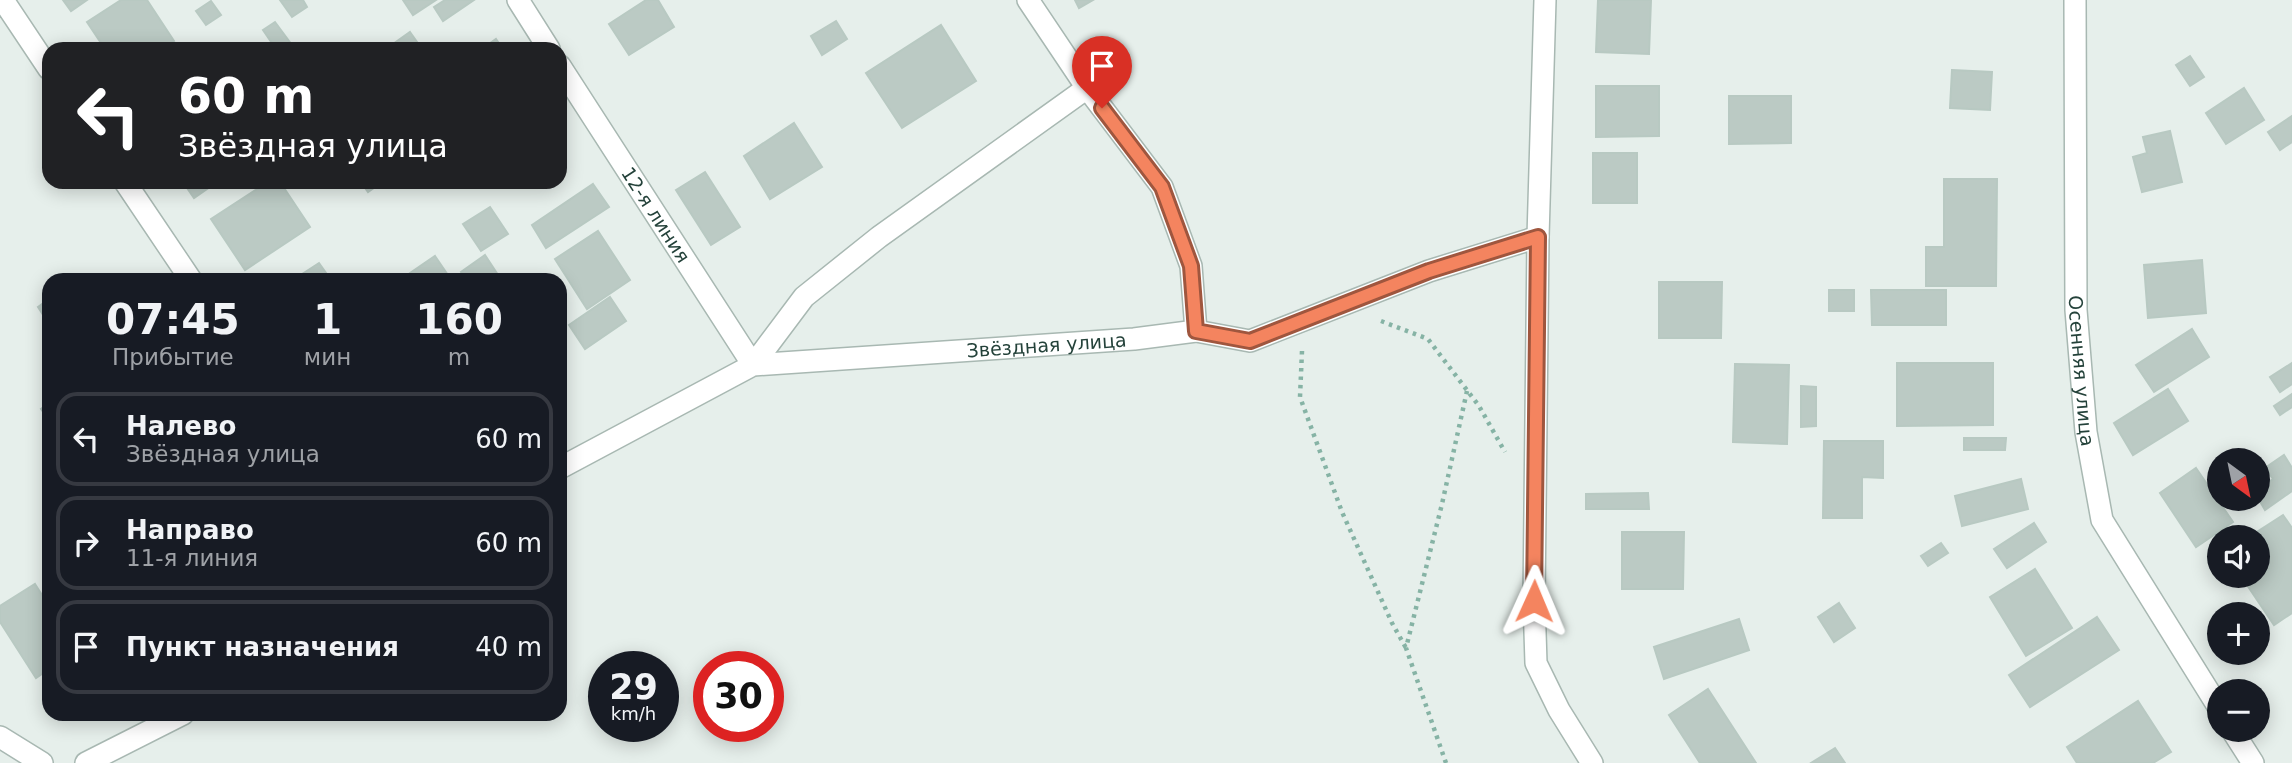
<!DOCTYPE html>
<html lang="ru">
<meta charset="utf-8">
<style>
:root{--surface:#171b24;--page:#20242c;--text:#f1f3f6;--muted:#9ea1a6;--line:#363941}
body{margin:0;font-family:"DejaVu Sans",sans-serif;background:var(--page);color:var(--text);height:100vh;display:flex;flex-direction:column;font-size:26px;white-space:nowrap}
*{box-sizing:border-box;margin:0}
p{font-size:23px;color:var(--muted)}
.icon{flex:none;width:38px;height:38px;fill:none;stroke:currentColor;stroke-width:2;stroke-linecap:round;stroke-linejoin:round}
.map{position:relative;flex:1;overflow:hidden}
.sheet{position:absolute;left:42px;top:273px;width:525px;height:448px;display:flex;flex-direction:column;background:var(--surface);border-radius:21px;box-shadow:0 4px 18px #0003}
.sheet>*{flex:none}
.top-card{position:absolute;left:42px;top:42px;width:525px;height:147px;border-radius:21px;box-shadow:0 4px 18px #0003;background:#202124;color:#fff;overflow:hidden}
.needle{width:46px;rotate:147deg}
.controls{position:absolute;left:2207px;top:448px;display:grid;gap:14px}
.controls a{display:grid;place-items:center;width:63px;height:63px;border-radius:50%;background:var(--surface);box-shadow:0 4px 18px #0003;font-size:35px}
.speed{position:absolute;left:588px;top:651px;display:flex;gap:14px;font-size:35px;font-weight:700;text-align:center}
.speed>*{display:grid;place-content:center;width:91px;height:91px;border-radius:50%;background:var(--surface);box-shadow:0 4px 18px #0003;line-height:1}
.speed small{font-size:18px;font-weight:400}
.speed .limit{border:10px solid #d22;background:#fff;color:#111}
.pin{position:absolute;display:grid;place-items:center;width:60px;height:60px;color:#fff;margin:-72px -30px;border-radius:50% 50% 50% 0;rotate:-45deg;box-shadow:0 0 7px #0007}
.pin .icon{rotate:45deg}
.me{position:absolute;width:77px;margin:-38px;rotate:1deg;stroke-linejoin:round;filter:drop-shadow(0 0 5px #0008)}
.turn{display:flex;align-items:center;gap:24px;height:147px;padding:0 21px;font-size:32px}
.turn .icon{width:91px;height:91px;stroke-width:2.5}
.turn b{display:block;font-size:49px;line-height:60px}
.eta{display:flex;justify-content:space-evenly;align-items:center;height:119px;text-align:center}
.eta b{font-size:42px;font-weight:600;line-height:49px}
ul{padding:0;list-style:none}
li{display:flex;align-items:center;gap:21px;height:94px;margin:0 14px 10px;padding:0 7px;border:4px solid var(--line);border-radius:21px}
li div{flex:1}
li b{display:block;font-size:26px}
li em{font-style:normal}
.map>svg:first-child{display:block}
</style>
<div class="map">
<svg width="2292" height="763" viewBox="0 0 2292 763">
<rect width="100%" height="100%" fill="#e6efeb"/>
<!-- building -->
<path fill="#bbcac4" stroke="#b8c9c2" stroke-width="2" d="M63 0H87L71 11Z
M121 0H147L174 41 162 49H105L87 22Z
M280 0H303L307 7 292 17Z
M403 0H436L413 15Z
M445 0H474L443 21 434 7Z
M646 0H658L674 27 629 55 609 24Z
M1075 0H1093L1079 8Z
M1598 0H1651L1649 54 1596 52Z
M211 1 221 15 206 25 196 11Z
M836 21 847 39 822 55 811 36Z
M275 22 292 45 287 49H276L263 30Z
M941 25 976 81 902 128 866 73Z
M410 32 422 49H386Z
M496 39 503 49H482Z
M2190 56 2204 77 2190 86 2176 65Z
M1952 70 1992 72 1990 110 1950 108Z
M1596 86H1659V136L1596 137Z
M2244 88 2264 120 2226 144 2206 113Z
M1729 96H1791V143L1729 144Z
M2292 116V142L2280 150 2268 132Z
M794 123 822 167 770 199 744 156Z
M2170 131 2182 182 2142 192 2133 157 2147 153 2143 137Z
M1593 153H1637V203H1593Z
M705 172 740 227 711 245 676 190Z
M1944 179H1997L1996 286H1926V247H1944Z
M183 182H217L194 198Z
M268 182H280L310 227 245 270 211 219Z
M361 182H382L368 192Z
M593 184 609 207 546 248 532 225Z
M490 207 508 234 481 251 463 224Z
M598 231 630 280 587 309 555 259Z
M485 255 500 278 497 280H467L461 272Z
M435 256 450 278 414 280 410 273Z
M2202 260 2206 313 2148 318 2144 265Z
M319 263 331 280H293Z
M1659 282H1722L1721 338H1659Z
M1829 290H1854V311H1829Z
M1871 290H1946V325H1872Z
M610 297 626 321 585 349 569 325Z
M49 299V324L38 307Z
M2192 329 2209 357 2154 392 2136 365Z
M1897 363H1993V425L1897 426Z
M2292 363V384L2280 392 2270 377Z
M1735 364 1789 365 1787 444 1733 442Z
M1801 386 1816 387V426L1801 427Z
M2168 389 2188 421 2133 455 2114 423Z
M2292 394V407L2280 415 2274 406Z
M49 403V420L41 409Z
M1964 438H2006L2005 450H1964Z
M1824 441H1883V478L1862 477V518H1823Z
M2284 455 2292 468V491L2265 510 2258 498V490L2273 479 2265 468Z
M2196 468 2233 522 2196 547 2160 493Z
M2021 479 2028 509 1962 526 1955 496Z
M1648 493 1649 509H1586V494Z
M2283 515 2292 528V613L2274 625 2241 576H2258V537H2249Z
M2034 523 2046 542 2007 568 1994 549Z
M1622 532H1684L1683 589H1622Z
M1941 543 1948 553 1928 566 1921 556Z
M2035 569 2072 628 2026 656 1990 597Z
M35 584 49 606V669L36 678 0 622V606Z
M1839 603 1855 628 1834 642 1818 617Z
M2097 617 2119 650 2030 707 2009 675Z
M1739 619 1749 650 1664 679 1654 647Z
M1708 689 1756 763H1700L1669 715Z
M2138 701 2171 752 2153 763H2077L2067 747Z
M1835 748 1845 763H1811Z"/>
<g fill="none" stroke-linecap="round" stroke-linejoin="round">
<defs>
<g id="minor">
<path d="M3 0 49 69"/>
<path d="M518 0 549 49"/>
<path d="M1028 0 1087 88 1162 187 1191 266 1196 331"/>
<path d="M1545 0 1538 237 1534 601 1536 663 1559 710 1592 763"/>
<path id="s1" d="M2075 0 2076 310 2086 432 2102 520 2219 708"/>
<path id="s2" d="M560 66 753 365 804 297 879 237 1087 88"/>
<path d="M125 182 191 280"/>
<path id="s3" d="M560 468 753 365 1134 339 1196 331 1250 341 1429 271 1538 237"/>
<path d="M2232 730 2253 763"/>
<path d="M0 737 42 763"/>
<path d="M86 763 183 714"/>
</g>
</defs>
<!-- minor casing -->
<use href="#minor" stroke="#a8b8b2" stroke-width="24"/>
<!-- path -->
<path stroke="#86b3a5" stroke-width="4.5" stroke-dasharray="3.5 5" stroke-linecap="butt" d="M1381 321 1428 339 1479 406 1505 452
M1302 351 1300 397 1342 512 1392 623 1406 648
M1446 763 1406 648 1442 504 1467 391"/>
<!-- minor -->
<use href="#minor" stroke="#fff" stroke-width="21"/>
</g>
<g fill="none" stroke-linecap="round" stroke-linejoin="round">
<defs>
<path id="route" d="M1102 108 1162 187 1191 266 1196 331 1250 341 1429 271 1538 237 1534 601"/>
</defs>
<!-- route casing -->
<use href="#route" stroke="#9f563e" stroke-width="18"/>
<!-- route -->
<use href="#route" stroke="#f4845f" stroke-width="12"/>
</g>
<g text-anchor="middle" stroke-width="5" stroke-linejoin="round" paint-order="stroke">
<!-- street labels -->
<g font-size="19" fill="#24423a" stroke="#f7fbf9">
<text dy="7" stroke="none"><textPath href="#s2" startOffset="177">12-я линия</textPath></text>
<text dy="7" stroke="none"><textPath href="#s3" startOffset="513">Звёздная улица</textPath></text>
<text dy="7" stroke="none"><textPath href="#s1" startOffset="371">Осенняя улица</textPath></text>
</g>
</g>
</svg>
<div class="controls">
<a><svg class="needle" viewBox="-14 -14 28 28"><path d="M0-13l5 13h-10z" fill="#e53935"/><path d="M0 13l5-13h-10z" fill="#9ea1a6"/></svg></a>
<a><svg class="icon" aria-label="sound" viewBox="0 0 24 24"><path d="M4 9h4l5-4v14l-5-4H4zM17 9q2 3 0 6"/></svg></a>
<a>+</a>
<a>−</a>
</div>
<div class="speed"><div>29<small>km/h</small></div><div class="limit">30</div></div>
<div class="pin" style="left:1102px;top:108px;background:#d93025"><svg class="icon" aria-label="arrive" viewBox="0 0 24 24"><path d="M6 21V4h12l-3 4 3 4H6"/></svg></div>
<svg class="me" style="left:1534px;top:601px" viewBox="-20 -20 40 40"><path d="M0-17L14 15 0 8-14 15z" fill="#f4845f" stroke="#fff" stroke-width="4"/></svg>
<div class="top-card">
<div class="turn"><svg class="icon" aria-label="left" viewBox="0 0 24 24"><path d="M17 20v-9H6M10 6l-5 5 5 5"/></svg><div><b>60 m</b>Звёздная улица</div></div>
</div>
<section class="sheet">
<div class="eta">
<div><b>07:45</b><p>Прибытие</p></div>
<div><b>1</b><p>мин</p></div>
<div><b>160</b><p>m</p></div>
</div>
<ul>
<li><svg class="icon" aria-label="left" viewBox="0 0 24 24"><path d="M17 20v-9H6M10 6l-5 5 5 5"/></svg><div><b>Налево</b><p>Звёздная улица</p></div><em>60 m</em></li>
<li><svg class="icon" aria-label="right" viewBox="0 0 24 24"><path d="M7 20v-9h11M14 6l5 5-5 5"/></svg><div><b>Направо</b><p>11-я линия</p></div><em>60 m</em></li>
<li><svg class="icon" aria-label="arrive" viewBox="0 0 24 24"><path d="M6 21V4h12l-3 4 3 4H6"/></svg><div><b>Пункт назначения</b></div><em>40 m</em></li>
</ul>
</section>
</div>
